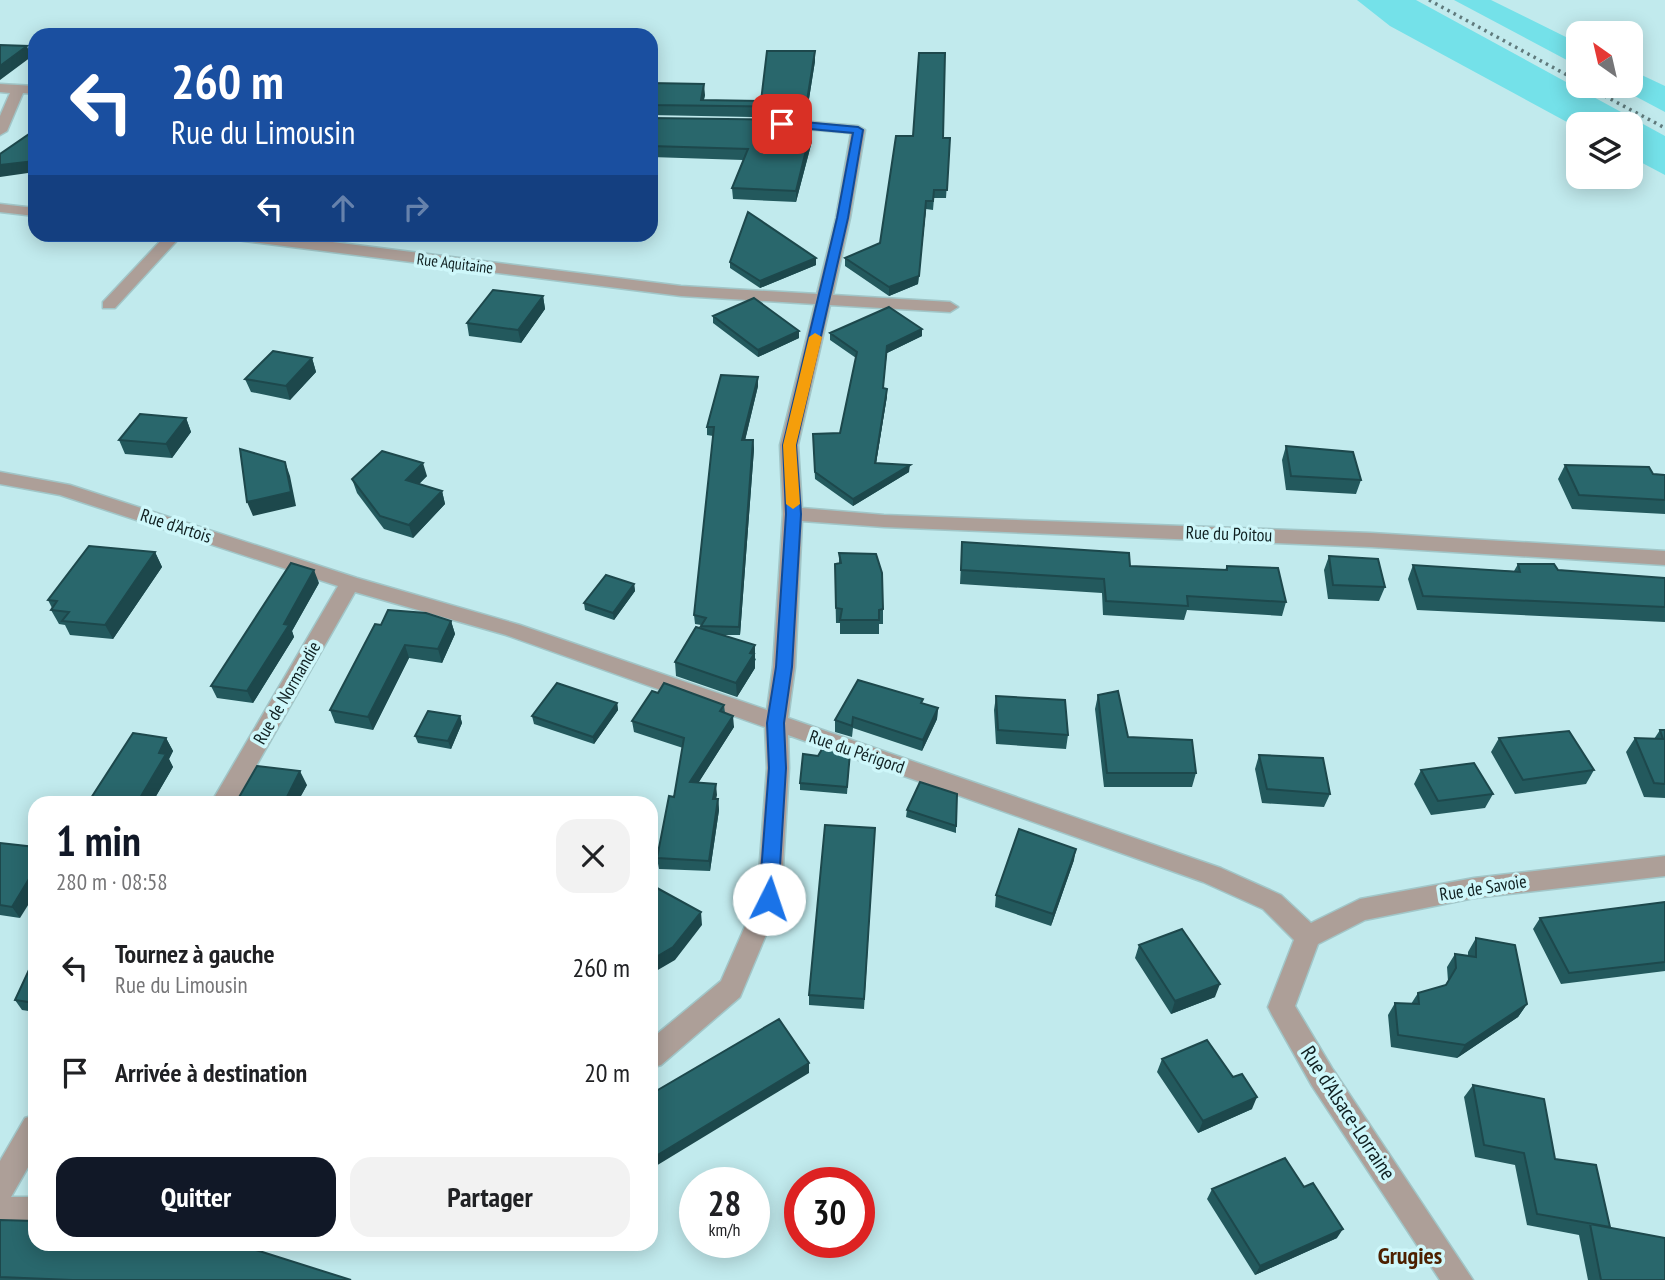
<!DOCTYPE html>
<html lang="fr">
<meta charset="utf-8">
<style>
:root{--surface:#fff;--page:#f2f2f2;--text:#202124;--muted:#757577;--accent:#111827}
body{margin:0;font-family:"PT Sans Narrow",sans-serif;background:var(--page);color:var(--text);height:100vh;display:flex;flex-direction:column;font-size:26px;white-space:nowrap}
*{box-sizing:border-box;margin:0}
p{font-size:23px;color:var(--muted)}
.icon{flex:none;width:38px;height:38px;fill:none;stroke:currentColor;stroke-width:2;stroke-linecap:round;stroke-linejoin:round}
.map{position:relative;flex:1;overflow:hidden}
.side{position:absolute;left:28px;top:796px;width:630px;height:455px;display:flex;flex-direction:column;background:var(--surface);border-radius:21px;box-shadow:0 4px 18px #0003}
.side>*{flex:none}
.guide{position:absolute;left:28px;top:28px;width:630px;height:214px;border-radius:21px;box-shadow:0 4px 18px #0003;background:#1a4fa0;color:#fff;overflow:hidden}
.needle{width:46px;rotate:326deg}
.buttons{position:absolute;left:1566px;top:21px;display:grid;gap:14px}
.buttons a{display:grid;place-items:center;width:77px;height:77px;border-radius:14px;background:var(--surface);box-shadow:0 4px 18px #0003;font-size:35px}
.speed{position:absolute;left:679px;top:1167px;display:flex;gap:14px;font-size:35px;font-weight:700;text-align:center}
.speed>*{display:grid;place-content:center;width:91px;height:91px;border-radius:50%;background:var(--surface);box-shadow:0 4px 18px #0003;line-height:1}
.speed small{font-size:18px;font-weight:400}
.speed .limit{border:10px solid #d22;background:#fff;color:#111}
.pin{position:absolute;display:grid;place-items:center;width:60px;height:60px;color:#fff;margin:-30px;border-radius:14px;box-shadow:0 4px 10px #0006}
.me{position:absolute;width:77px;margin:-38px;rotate:4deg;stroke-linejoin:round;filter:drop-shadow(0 0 5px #0008)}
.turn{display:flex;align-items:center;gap:24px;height:147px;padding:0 28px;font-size:32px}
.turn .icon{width:91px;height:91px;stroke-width:2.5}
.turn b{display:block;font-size:49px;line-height:60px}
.lanes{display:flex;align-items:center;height:66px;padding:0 28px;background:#0003;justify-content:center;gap:35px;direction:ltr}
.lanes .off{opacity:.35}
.round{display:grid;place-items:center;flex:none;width:74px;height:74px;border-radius:21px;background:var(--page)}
.headline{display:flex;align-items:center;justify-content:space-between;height:119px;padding:0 28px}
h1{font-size:42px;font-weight:800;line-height:52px;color:var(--accent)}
.button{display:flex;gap:14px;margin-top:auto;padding:14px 28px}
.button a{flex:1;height:80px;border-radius:21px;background:var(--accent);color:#fff;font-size:28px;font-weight:800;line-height:80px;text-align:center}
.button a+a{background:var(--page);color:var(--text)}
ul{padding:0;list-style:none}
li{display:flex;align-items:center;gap:21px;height:105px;padding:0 28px}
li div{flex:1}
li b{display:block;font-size:26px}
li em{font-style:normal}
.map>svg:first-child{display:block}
</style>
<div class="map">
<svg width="1665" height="1280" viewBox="0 0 1665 1280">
<rect width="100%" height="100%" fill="#c1eaed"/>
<!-- green -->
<path fill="#74e1e9" d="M1357 0H1416L1665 136V175L1631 157V124H1578V128L1390 26Z
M1454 0H1491L1578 43V66Z
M1631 70 1665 86V112L1616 86H1631Z"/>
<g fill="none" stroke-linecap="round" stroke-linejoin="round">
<defs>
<path id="minor" d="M0 84 35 86V94L23 93 7 131 0 135V116L10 93 0 92Z
M776 119 858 126 865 130 850 218 833 295 950 302 958 307 950 312 830 305 798 445 802 508 884 515 1371 533 1665 551V565L1371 547 884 527 802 521 795 667 788 718 1221 868 1281 895 1311 923 1360 899 1474 878 1665 856V876L1474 898 1365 920 1318 944 1295 1006 1332 1068 1473 1280H1440L1312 1086 1272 1015 1268 1007 1294 940 1263 909 1203 882 788 735 789 768 781 899 740 997 661 1065 651 1068V1039L721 981 757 899 767 768 765 727 506 635 355 592 235 803H211L338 586 60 495 0 484V472L70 485 357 578 520 625 767 710 773 667 783 514 780 445 815 304 681 296 229 239 222 234H269L681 286 817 294 836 218 851 133 771 126V120Z
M0 204 35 208V216L0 212Z
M167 234H183L115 308H103V302Z
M35 1115V1155L11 1197H35V1227L0 1226V1161L25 1118Z"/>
</defs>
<!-- minor casing -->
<use href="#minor" stroke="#a1c6c8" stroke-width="3"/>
<!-- minor -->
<use href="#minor" fill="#ad9f98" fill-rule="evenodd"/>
<!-- rail -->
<path stroke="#5f7a7c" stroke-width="3.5" stroke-dasharray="2.5 4.5" stroke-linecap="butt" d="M1429 0 1578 81
M1586 86 1665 128"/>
</g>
<!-- wall -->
<path fill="#23595d" d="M815 61 806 118 651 115V83L705 95 704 100 761 101Z
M651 118 804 130 812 141 796 202 733 199 732 188 743 160 651 157Z
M943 138H950L946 198H934L933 210 926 209 918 284 889 296 845 266V258L880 243Z
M730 262 816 265 760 288 730 268Z
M543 296 545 309 521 343 469 336 467 323Z
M713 316 799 338 758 357 713 323Z
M830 333 922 336 887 353 883 388 887 389V396L876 463 909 472 853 506 815 479 813 434 840 433 856 358 830 340Z
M312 358 316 372 290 400 251 392 245 379Z
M758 377V386L745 440H753L754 449 740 635H721L756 659 755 661V668L737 697 676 676 675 662 701 629V625L695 624 694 615 713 436 707 435V427Z
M186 418 191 432 172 458 125 454 119 440Z
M1286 446 1361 480 1356 494 1286 490 1282 460Z
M1565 465 1665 475V514L1572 509 1558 479Z
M427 476 419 484 442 491 445 504 413 538 384 529 357 493 352 479Z
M962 542 1130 566 1225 570 1227 566 1286 602 1282 616 1187 610 1184 620 1103 615 1102 593 960 584Z
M155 552 162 567 113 639 70 635 65 625 59 624 51 610 52 608 48 600Z
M839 553 883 609V624H879V634H840V623H836L835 579 839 563Z
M1329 556 1385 587 1379 601 1328 599 1324 570Z
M1518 564 1558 570 1665 578V622L1417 610 1408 579 1413 565 1514 571Z
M319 583 292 631 294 637 253 703 217 698 211 686Z
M634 584 635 591 614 620 585 610 584 603Z
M451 621 455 634 442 663 409 658 373 730 335 723 330 710 381 625Z
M658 693 724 705 725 713 734 727 698 783 716 784V799H718L719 810 710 871 659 869 657 858 674 797 683 748 634 732 632 721Z
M1098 695 1128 737 1196 773 1192 787H1104L1095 709Z
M996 696 1068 735 1066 749 996 744 994 710Z
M617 703 618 710 594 744 534 724 532 716Z
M922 703 938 708 937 719 922 751 853 728 852 737 835 732V720Z
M460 716 462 723 451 749 418 743 415 736Z
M1660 730H1665V798L1644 797 1626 752 1635 738 1654 739Z
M166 738 173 751 169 759 173 767 152 803H94L91 798Z
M1499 738 1594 770 1586 784 1515 794 1491 752Z
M850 753 847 794 800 790V783Z
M1259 755 1330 794 1324 807 1262 803 1255 769Z
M1421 770 1493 794 1485 808 1431 815 1414 784Z
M307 785 297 803H240L238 799Z
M907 810 956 826V833L906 817Z
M875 828 864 1009 809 1005V995Z
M0 843 20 918 0 915Z
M1074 860 1051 926 995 907 996 895Z
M1665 902V971L1561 984 1533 929 1540 918Z
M1476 938 1527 1004 1518 1017 1457 1058 1391 1047 1388 1015 1395 1003 1411 1004 1418 993 1445 985 1448 981 1447 967 1455 954 1468 956V952Z
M1139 945 1215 997 1171 1014 1135 958Z
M35 957V1012L22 1010 15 1000Z
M1162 1059 1252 1109 1198 1133 1157 1072Z
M1473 1085 1555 1159 1610 1227 1665 1280H1588L1579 1235 1527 1225 1515 1165 1475 1157 1464 1097Z
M1212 1189 1337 1238 1255 1275 1207 1199Z
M0 1220 351 1280H0Z"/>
<!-- shaded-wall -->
<path fill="#1d484c" d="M27 46 31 57 0 80V66Z
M815 51V61L806 118V107Z
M704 84 705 95 702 106 701 100Z
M811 130 812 141 796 202V191Z
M35 161V172L0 177V165Z
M926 209 918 284 889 296V287Z
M816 258V265L760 288V281Z
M543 296 545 309 521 343 518 330Z
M922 329V336L887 353V346Z
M799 331V338L758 357V350Z
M312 358 316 372 290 400 286 386Z
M758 377V386L743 449 742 440Z
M887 389V396L875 470V463Z
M186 418 191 432 172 458 166 444Z
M753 440 754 449 740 635 739 627Z
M285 462 290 476 296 506 253 516 247 502Z
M423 463 427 476 410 493 406 480Z
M910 465 909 472 853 506V499Z
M442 491 445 504 413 538 409 525Z
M155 552 162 567 113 639 105 625Z
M314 570 319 583 292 631 294 637 253 703 247 691Z
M634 584 635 591 614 620 613 613Z
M451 621 455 634 442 663 438 649Z
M405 645 409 658 373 730 368 717Z
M755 645V668L737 697 736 683 750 653Z
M617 703 618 710 594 744 593 737Z
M938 708 937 719 922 751 923 740Z
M460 716 462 723 451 749 448 741Z
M733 716 734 727 692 793 690 782Z
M166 738 173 751 169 759 173 767 152 803H137Z
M300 771 307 785 297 803H284Z
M716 784 717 795 714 810 713 799Z
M718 799 719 810 710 871 709 861Z
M1076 849 1074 860 1051 926 1053 914Z
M35 869V894L20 918 12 907Z
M701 912 702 925 675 960 651 974V960Z
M1220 984 1215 997 1171 1014 1175 1001Z
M1527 1004 1518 1017 1457 1058 1465 1045Z
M809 1063V1073L651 1169V1159Z
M1257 1097 1252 1109 1198 1133 1203 1121Z
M1343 1229 1337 1238 1255 1275 1260 1266Z"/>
<!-- building -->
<path fill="#29676c" stroke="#1d484c" stroke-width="2" d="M0 45 27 46 0 66Z
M767 51H815L806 107 651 105V83L704 84 701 100 761 101Z
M919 53H945L943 138H950L947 190H934L933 201H926L919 276 889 287 845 258 880 243 896 136H913Z
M651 118 804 120 802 130H811L796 191 732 188 748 149 651 146Z
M35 130V161L0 165V154Z
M748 212 816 258 760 281 730 262Z
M493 290 543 296 518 330 467 323Z
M754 298 799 331 758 350 713 316Z
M889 307 922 329 887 346 883 388 887 389 875 463 910 465 853 499 815 472 813 434 840 433 857 352 830 333Z
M273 351 312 358 286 386 245 379Z
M721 375 758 377 742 440H753L739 627 701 626 706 618 694 615 714 427H707Z
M140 414 186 418 166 444 119 440Z
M1286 446 1353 452 1361 480 1291 476Z
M240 449 285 462 291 492 247 502Z
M382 451 423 463 406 480 442 491 409 525 380 516 352 479Z
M1565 465 1649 467 1653 474 1665 475V500L1579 495Z
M962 542 1129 553 1130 566 1227 570V566L1278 568 1286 602 1187 596 1188 606 1106 601 1104 579 961 570Z
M89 546 155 552 105 625 62 621 69 612 51 610 57 601 48 600Z
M839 553 876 554 882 573 883 609 879 610V620H840L842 609 836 608 835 564 841 563Z
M1329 556 1378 559 1385 587 1333 585Z
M291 563 314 570 284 624 289 625 247 691 211 686Z
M1518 564H1554L1558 570 1665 578V607L1423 596 1413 565 1520 572Z
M606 575 634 584 613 613 584 603Z
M388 610 426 613 451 621 438 649 405 645 368 717 330 710 375 624 381 625Z
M696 627 755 645 750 653 754 654 736 683 675 662Z
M858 680 923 699 921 703 938 708 923 740 853 717 852 726 835 720Z
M557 683 617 703 593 737 532 716Z
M664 683 724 705 720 711 733 716 690 782 716 784 713 799H718L709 861 657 858 669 796 674 797 684 738 632 721 652 691 658 693Z
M1118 691 1128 737 1192 740 1196 773H1107L1098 695Z
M996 696 1065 700 1068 735 998 730Z
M428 711 460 716 448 741 415 736Z
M1660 730H1665V784L1654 783 1635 738 1663 739Z
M1569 731 1594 770 1523 780 1499 738Z
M133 733 166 738 159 753 166 754 137 803H124L91 798Z
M825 744 850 753 847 787 800 783 803 754 818 756Z
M1259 755 1323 758 1330 794 1267 789Z
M1474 763 1493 794 1438 801 1421 770Z
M257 766 300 771 284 803H272L238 799Z
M920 782 957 794 956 826 907 810Z
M825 825 875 828 864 999 809 995Z
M1019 829 1076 849 1053 914 996 895Z
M0 843 35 847V869L12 907 0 905Z
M657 888 701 912 673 947 651 960V896Z
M1665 902V962L1569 973 1540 918Z
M1182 929 1220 984 1175 1001 1139 945Z
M1476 938 1515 945 1527 1004 1465 1045 1398 1035 1395 1003 1419 1004 1418 993 1446 985 1456 968 1455 954 1476 957Z
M35 957V1003L15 1000Z
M779 1019 809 1063 651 1159V1094Z
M1207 1040 1233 1077 1242 1074 1257 1097 1203 1121 1162 1059Z
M1473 1085 1544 1099 1555 1159 1596 1165 1610 1227 1537 1214 1524 1153 1484 1145Z
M1285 1158 1304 1187 1313 1183 1343 1229 1260 1266 1212 1189Z
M0 1220 35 1221V1244H237L351 1280H72L0 1277Z
M1590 1224 1665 1238V1280H1601Z"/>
<!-- route -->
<path fill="#1a73e8" stroke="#114b97" stroke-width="2" d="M782 120 858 127 863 130 848 218 796 445 801 514 792 667 784 723 786 768 778 899 775 905H762L759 899 769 768 767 723 776 667 786 514 783 445 837 218 853 133 778 126 777 124Z"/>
<!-- slow -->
<path fill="#f59e0b" d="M815 333 822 337 796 445 800 504 793 509 786 504 783 445 809 337Z"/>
<g text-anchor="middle" stroke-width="7" stroke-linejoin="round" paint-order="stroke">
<!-- far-street labels -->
<g font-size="16" fill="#102021" stroke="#cef7fa">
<text transform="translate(455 263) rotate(7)" y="6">Rue Aquitaine</text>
</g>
<!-- street labels -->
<g font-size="18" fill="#102021" stroke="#cef7fa">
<text transform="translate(176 526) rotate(18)" y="6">Rue d'Artois</text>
<text transform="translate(1229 534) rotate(2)" y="6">Rue du Poitou</text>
<text transform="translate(287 693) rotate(-60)" y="6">Rue de Normandie</text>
<text transform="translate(857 752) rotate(19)" y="6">Rue du Périgord</text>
<text transform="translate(1483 888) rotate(-9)" y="6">Rue de Savoie</text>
</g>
<!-- near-street labels -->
<g font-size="21" fill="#102021" stroke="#cef7fa">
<text transform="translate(1348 1113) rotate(57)" y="7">Rue d'Alsace-Lorraine</text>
</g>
<!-- near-quarter labels -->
<g font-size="24" font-weight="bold" fill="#4d2000" stroke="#cef7fa">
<text x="1410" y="1264">Grugies</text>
</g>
</g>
</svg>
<div class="buttons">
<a><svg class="needle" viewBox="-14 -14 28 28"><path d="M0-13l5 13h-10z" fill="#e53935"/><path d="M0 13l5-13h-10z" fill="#757577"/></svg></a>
<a><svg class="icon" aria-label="layers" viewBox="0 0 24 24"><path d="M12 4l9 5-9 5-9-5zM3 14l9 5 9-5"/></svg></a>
</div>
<div class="speed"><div>28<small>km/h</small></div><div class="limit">30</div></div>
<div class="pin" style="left:782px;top:124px;background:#d93025"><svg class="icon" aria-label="arrive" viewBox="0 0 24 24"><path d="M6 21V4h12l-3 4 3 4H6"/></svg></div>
<svg class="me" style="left:769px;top:899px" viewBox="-20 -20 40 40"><circle r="19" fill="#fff"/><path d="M0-13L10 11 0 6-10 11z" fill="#1a73e8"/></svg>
<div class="guide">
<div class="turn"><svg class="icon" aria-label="left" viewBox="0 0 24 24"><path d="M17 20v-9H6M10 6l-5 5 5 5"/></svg><div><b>260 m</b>Rue du Limousin</div></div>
<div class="lanes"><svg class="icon" aria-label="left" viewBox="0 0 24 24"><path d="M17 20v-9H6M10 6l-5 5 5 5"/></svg><svg class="icon off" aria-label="ahead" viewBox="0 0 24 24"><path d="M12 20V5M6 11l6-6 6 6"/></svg><svg class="icon off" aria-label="right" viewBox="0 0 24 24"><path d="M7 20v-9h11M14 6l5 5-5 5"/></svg></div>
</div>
<section class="side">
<div class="headline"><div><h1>1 min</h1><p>280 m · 08:58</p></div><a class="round"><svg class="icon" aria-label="close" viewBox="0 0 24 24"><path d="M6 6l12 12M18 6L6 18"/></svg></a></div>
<ul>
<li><svg class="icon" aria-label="left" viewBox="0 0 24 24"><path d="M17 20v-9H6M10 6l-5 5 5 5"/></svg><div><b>Tournez à gauche</b><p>Rue du Limousin</p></div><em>260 m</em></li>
<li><svg class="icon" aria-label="arrive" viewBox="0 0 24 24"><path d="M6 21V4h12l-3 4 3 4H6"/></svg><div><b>Arrivée à destination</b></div><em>20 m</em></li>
</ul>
<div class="button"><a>Quitter</a><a>Partager</a></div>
</section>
</div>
